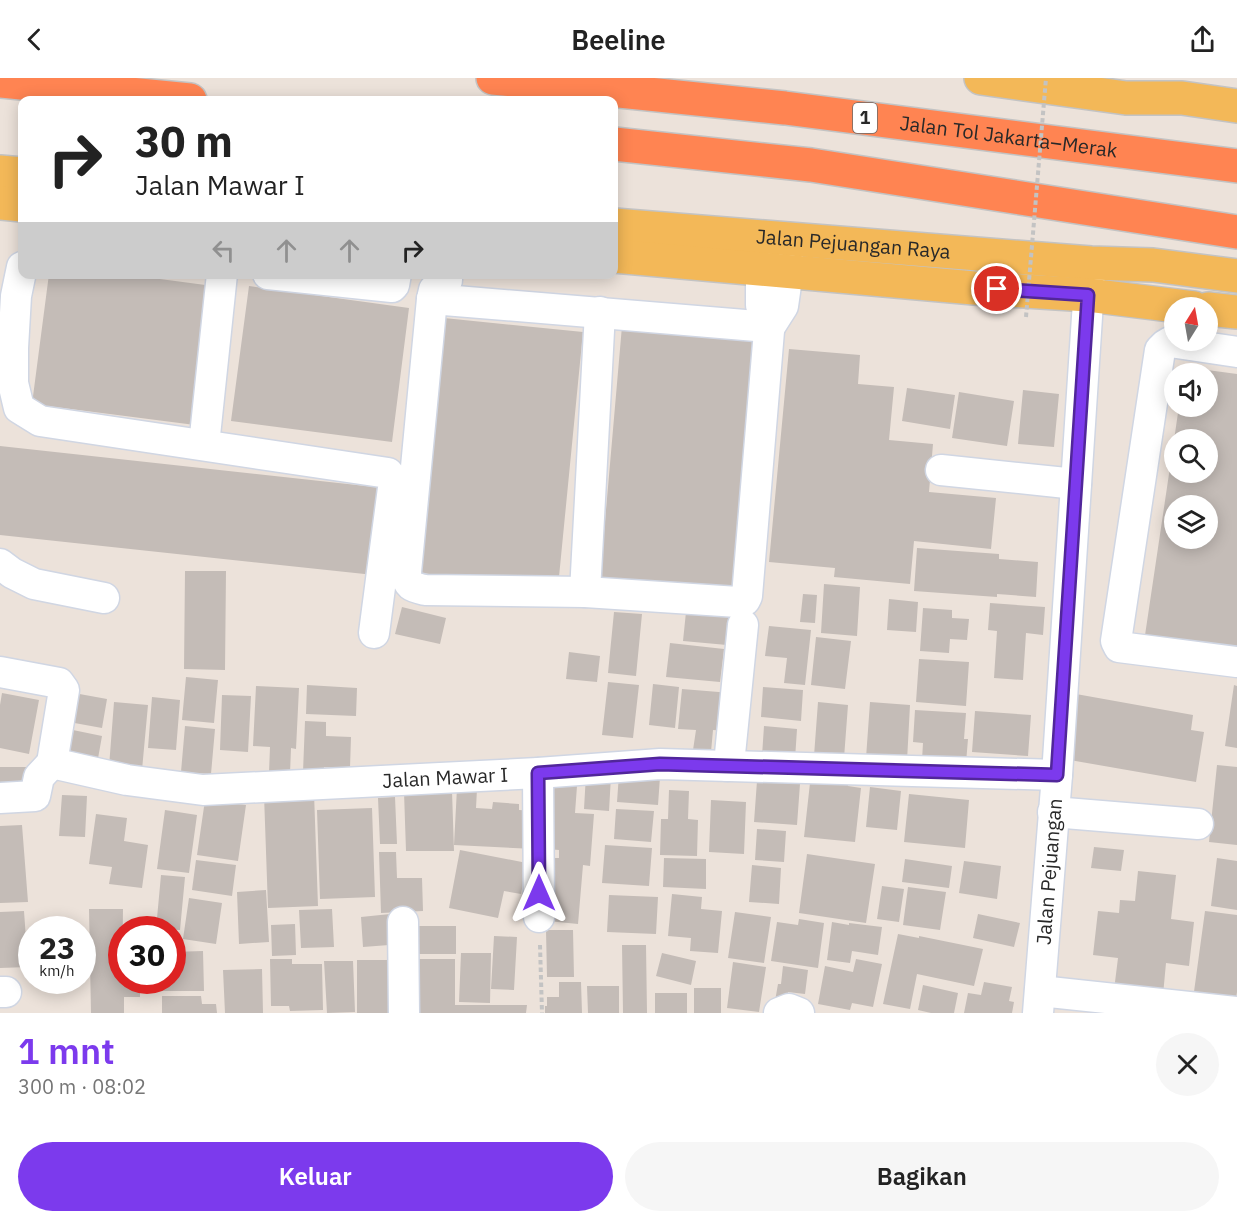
<!DOCTYPE html>
<html lang="id">
<meta charset="utf-8">
<style>
:root{--surface:#fff;--page:#f6f6f6;--text:#222;--muted:#767676;--accent:#7c3aed}
body{margin:0;font-family:"IBM Plex Sans",sans-serif;background:var(--page);color:var(--text);height:100vh;display:flex;flex-direction:column;font-size:22px;white-space:nowrap}
*{box-sizing:border-box;margin:0}
p{font-size:20px;color:var(--muted)}
.icon{flex:none;width:33px;height:33px;fill:none;stroke:currentColor;stroke-width:2;stroke-linecap:round;stroke-linejoin:round}
.map{position:relative;height:935px;overflow:hidden}
.sheet{display:flex;flex-direction:column;background:var(--surface);flex:1}
.sheet>*{flex:none}
.top-card{position:absolute;left:18px;top:18px;width:600px;height:183px;border-radius:12px;box-shadow:0 3px 15px #0003;background:#fff;color:var(--text);overflow:hidden}
.needle{width:39px;rotate:11deg}
.controls{position:absolute;left:1164px;top:219px;display:grid;gap:12px}
.controls a{display:grid;place-items:center;width:54px;height:54px;border-radius:50%;background:var(--surface);box-shadow:0 3px 15px #0003;font-size:30px}
.speed{position:absolute;left:18px;top:838px;display:flex;gap:12px;font-size:30px;font-weight:700;text-align:center}
.speed>*{display:grid;place-content:center;width:78px;height:78px;border-radius:50%;background:var(--surface);box-shadow:0 3px 15px #0003;line-height:1}
.speed small{font-size:15px;font-weight:400}
.speed .limit{border:9px solid #d22;background:#fff;color:#111}
.pin{position:absolute;display:grid;place-items:center;width:51px;height:51px;color:#fff;margin:-26px;border:3px solid #fff;border-radius:50%;box-shadow:0 2px 6px #0007}
.me{position:absolute;width:66px;margin:-33px;rotate:0deg;stroke-linejoin:round;filter:drop-shadow(0 0 4px #0008)}
.turn{display:flex;align-items:center;gap:21px;height:126px;padding:0 18px;font-size:27px}
.turn .icon{width:78px;height:78px;stroke-width:2.5}
.turn b{display:block;font-size:42px;line-height:51px}
.lanes{display:flex;align-items:center;height:57px;padding:0 18px;background:#0003;justify-content:center;gap:30px;direction:ltr}
.lanes .off{opacity:.35}
.round{display:grid;place-items:center;flex:none;width:63px;height:63px;border-radius:32px;background:var(--page)}
.headline{display:flex;align-items:center;justify-content:space-between;height:102px;padding:0 18px}
h1{font-size:36px;font-weight:600;line-height:45px;color:var(--accent)}
.primary-button{display:flex;gap:12px;margin-top:auto;padding:12px 18px}
.primary-button a{flex:1;height:69px;border-radius:36px;background:var(--accent);color:#fff;font-size:24px;font-weight:600;line-height:69px;text-align:center}
.primary-button a+a{background:var(--page);color:var(--text)}
header{display:flex;justify-content:space-between;align-items:center;height:78px;padding:0 18px;background:var(--surface);font-size:27px;font-weight:600}
.map>svg:first-child{display:block}
</style>
<header><svg class="icon" aria-label="back" viewBox="0 0 24 24"><path d="M15 5l-7 7 7 7"/></svg>Beeline<svg class="icon" aria-label="share" viewBox="0 0 24 24"><path d="M12 15V3M7 8l5-5 5 5M5 13v7h14v-7"/></svg></header>
<div class="map">
<svg width="1237" height="935" viewBox="0 0 1237 935">
<rect width="100%" height="100%" fill="#ece2da"/>
<!-- building -->
<path fill="#c4bcb7" fill-rule="evenodd" d="M49 196H122L213 208 195 347 32 326Z
M249 208 409 230 392 364 231 343Z
M444 240 583 254 558 509 420 495Z
M622 248 757 260 734 514 600 501Z
M789 271 860 277 858 306 894 309 889 362 933 366 929 414 996 420 991 471 914 463 910 506 834 499 835 490 769 484Z
M1185 289 1237 296V577L1144 564 1173 369H1174V394H1208V362H1174L1179 328H1208V296H1184ZM1174 428H1208V460H1174Z
M907 310 955 317 950 351 902 343Z
M1023 312 1059 316 1054 369 1018 366Z
M959 314 1014 323 1007 368 952 360Z
M0 368 384 410 374 497 0 457Z
M917 470 999 476V481L1038 484 1036 519 997 516V519L914 513Z
M185 493H226L225 592 184 591Z
M824 506 860 509 857 558 821 555Z
M803 516 817 517 815 545 800 544Z
M889 521 918 524 916 554 887 552Z
M990 525 1045 529 1043 557 1026 555 1023 602 994 600 997 553 988 552Z
M402 529 446 540 440 566 395 556Z
M923 530 952 532V540L969 541 967 562 950 561 949 575 920 573Z
M614 534 642 536 636 598 608 595Z
M686 534 730 539 727 567 683 563Z
M769 548 811 552 805 607 784 605 787 580 765 578Z
M816 559 851 563 845 611 811 607Z
M670 565 724 571 720 604 666 599Z
M569 574 600 578 597 604 566 601Z
M919 581 969 584 966 628 916 624Z
M186 599 218 602 214 645 182 642Z
M608 604 639 607 633 660 602 657Z
M653 606 679 609 675 650 649 647Z
M307 607 357 610 356 638 306 636Z
M1234 607 1237 608V670L1225 668Z
M256 608 299 610 296 671 291 670 290 696 269 695 270 669 253 668Z
M763 609 803 612 801 643 761 639Z
M682 611 731 615 727 653 713 652 711 674 693 672 696 652 678 651Z
M2 615 39 622 29 676 0 670V627Z
M74 615 107 621 102 650 69 644Z
M1076 616 1193 637 1191 652 1204 654 1196 704 1064 681Z
M222 617 251 618 248 674 220 672Z
M152 619 180 622 176 672 148 670Z
M114 624 148 627 142 692 109 689Z
M818 624 848 627 844 680 814 678Z
M870 624 910 627 907 683 866 680Z
M915 632 966 635 964 661H968L966 685 922 682 923 665 913 664Z
M975 633 1031 637 1028 678 972 674Z
M305 643 326 644V658L351 659 350 690 324 689V695L303 694Z
M185 648 215 651 211 696 181 694Z
M764 648 797 651 795 681 762 678Z
M68 651 102 658 97 686 62 680Z
M1217 687 1237 689V767L1209 764Z
M0 689H30V711H0Z
M586 696 611 698 609 733 584 731Z
M619 696 660 699 658 727 617 724Z
M829 698 849 700 848 708 861 710 855 764 804 759 810 705 828 706Z
M757 703 800 706 797 747 754 744Z
M550 706 577 708 575 735 594 736 590 788 583 787 578 846 548 843 554 780H559V772L547 771Z
M870 709 901 713 897 752 866 749Z
M457 710 477 711 476 730 492 731 493 724 519 726V732L536 733 534 771 454 767Z
M669 712 689 713 688 741 698 742 697 778 660 777 661 741H668Z
M452 713 454 773H406L404 714Z
M314 715 318 828 268 830 264 717Z
M909 716 969 722 965 770 904 764Z
M62 717 87 718 85 759 59 758Z
M395 719 397 766H380L378 720Z
M205 722 246 727 238 783 197 777Z
M711 722 746 724 744 776 709 774Z
M372 730 375 819 320 821 317 732Z
M616 731 654 733 651 764 614 761Z
M165 732 197 737 189 795 157 791Z
M96 736 127 740 124 763 148 767 142 810 109 806 112 789 89 786Z
M22 747 28 824 0 825V748Z
M757 751 786 753 784 784 755 782Z
M605 767 652 770 649 808 602 805Z
M1094 769 1124 772 1121 793 1091 790Z
M460 772 527 785 521 816 504 813 498 840 449 830Z
M379 774H396L397 800H422L423 833 381 835Z
M807 776 875 786 866 845 799 835Z
M664 780 706 781V811L663 809Z
M1217 780 1237 783V832L1211 828Z
M905 781 952 788 949 810 902 804Z
M196 782 236 787 232 818 192 812Z
M964 783 1001 788 997 821 959 815Z
M752 787 781 790 779 826 749 824Z
M1138 793 1176 797 1171 841 1194 844 1189 888 1166 885 1163 917 1114 912 1118 880 1093 877 1098 833 1119 835 1120 822 1135 823Z
M161 797 185 799 180 852 156 851Z
M882 808 904 811 899 844 877 841Z
M908 809 946 814 940 852 903 847Z
M266 812 269 864 239 866 237 814Z
M672 816 702 819 701 831 722 833 718 875 690 873 691 860 668 858Z
M609 817 658 819 656 856 607 854Z
M189 820 222 825 216 866 183 861Z
M89 831H123L122 903H140V919H124V935H91Z
M332 831 334 869 301 870 299 832Z
M24 833 28 889 0 890V834Z
M1205 833 1237 837V914L1235 926 1193 921Z
M735 834 771 839 764 885 728 880Z
M400 835 402 866 363 869 361 839Z
M978 836 1020 845 1014 869 973 860Z
M799 841 824 845 818 890 771 883 777 844 798 847Z
M832 844 849 847V845L882 849 878 877 852 873 850 885 827 882Z
M295 846 296 877 272 878 271 847Z
M413 848H456V876H414Z
M546 852H573L574 899H547Z
M898 856 919 860V858L983 871 974 908 917 896 910 931 883 926Z
M494 858 517 859 514 912 491 911Z
M622 867H646L647 935H623Z
M203 873 204 913H159V903H172V874Z
M461 875H491L490 925 459 924Z
M662 875 696 883 691 907 656 898Z
M270 881H292V886H322L323 932 290 933 289 928H271Z
M415 881H455V927H527L526 935H415Z
M856 881 882 886 873 929 852 925 850 932 818 926 825 888 853 894Z
M357 882H400L401 935H357Z
M324 883H353L355 934 327 935Z
M733 884 766 889 759 934 727 930Z
M783 888 808 892 805 916 788 914 786 925 775 923 778 906H781Z
M262 891 263 935H225L223 892Z
M559 904H581L582 935H545V928H547V919H559Z
M984 904 1012 909 1009 923 1014 924 1012 935H964L968 915 981 917Z
M923 907 958 915 954 935H931L918 932Z
M587 908H619V935H588Z
M694 910H721V935H694Z
M655 915H687V935H655Z
M162 918H201L202 926H216L217 935H162Z"/>
<g fill="none" stroke-linecap="round" stroke-linejoin="round">
<defs>
<g id="minor">
<path d="M22 189 16 218 13 270V305L19 330 40 343 388 395 393 402V410L374 555"/>
<path d="M268 196 392 209 394 207 396 196"/>
<path d="M447 196V202L434 212 432 221 406 494C407 508 412 509 425 512L585 514 738 524 745 522 747 518 769 253V249L761 227V168"/>
<path d="M432 221 769 249"/>
<path d="M769 250 783 228 788 193V171"/>
<path d="M1237 274 1170 264 1165 267 1160 272 1116 563 1119 569 1237 584"/>
<path d="M204 367 222 196"/>
<path d="M941 392 1076 406"/>
<path d="M0 486 12 495 34 506 104 520"/>
<path d="M585 514 600 234"/>
<path d="M0 594 59 605 64 612 52 685"/>
<path id="s1" d="M52 685 127 702 203 712 538 695 660 686 1057 697"/>
<path d="M727 688 730 676 743 547"/>
<path d="M538 695 539 839"/>
<path d="M0 720 35 718 39 699 52 685"/>
<path d="M1053 734 1198 746"/>
<path d="M403 844 404 935"/>
<path d="M1040 913 1237 934"/>
<path d="M0 914H6"/>
<path d="M779 935 789 931 799 935"/>
<path id="s2" d="M1038 935 1057 697 1090 193"/>
</g>
<g id="major">
<path d="M981 0 1126 20H1182L1237 28"/>
<path d="M0 94 22 96"/>
<path d="M0 125 22 127"/>
<path id="s3" d="M614 147 1091 185 1153 187 1237 198"/>
<path d="M614 178 974 210 1088 217 1194 230"/>
<path d="M1208 231 1237 234"/>
</g>
<g id="highway">
<path id="s4" d="M493 0 785 30 1237 88"/>
<path d="M0 3 190 22"/>
<path d="M614 66 811 87 1237 154"/>
</g>
</defs>
<!-- minor casing -->
<use href="#minor" stroke="#d0d6e3" stroke-width="33"/>
<!-- major casing -->
<use href="#major" stroke="#c3c3c3" stroke-width="36"/>
<!-- highway casing -->
<use href="#highway" stroke="#c3c3c3" stroke-width="36"/>
<!-- path -->
<path stroke="#c3c3c3" stroke-width="4" stroke-dasharray="4.5 3" stroke-linecap="butt" d="M540 867 542 935"/>
<!-- minor -->
<use href="#minor" stroke="#fff" stroke-width="30"/>
<!-- major -->
<use href="#major" stroke="#f3b858" stroke-width="33"/>
<!-- highway -->
<use href="#highway" stroke="#ff8452" stroke-width="33"/>
<!-- path-bridge -->
<path stroke="#c3c3c3" stroke-width="4" stroke-dasharray="4.5 3" stroke-linecap="butt" d="M1026 239 1046 0"/>
</g>
<g fill="none" stroke-linecap="round" stroke-linejoin="round">
<defs>
<path id="route" d="M539 815 538 695 660 686 1057 697 1088 217 997 211"/>
</defs>
<!-- route casing -->
<use href="#route" stroke="#51269a" stroke-width="15"/>
<!-- route -->
<use href="#route" stroke="#7c3aed" stroke-width="10"/>
</g>
<g text-anchor="middle" stroke-width="5" stroke-linejoin="round" paint-order="stroke">
<!-- shield labels -->
<rect fill="#fff" stroke="#696969" stroke-width="1.5" x="853" y="25" width="24" height="30" rx="4.5"/>
<g font-size="18" font-weight="bold" fill="#292929">
<text x="865" y="46">1</text>
</g>
<!-- street labels -->
<g font-size="20" fill="#292929" stroke="#fff">
<text dy="7" stroke="none"><textPath href="#s4" startOffset="519">Jalan Tol Jakarta–Merak</textPath></text>
<text dy="7" stroke="none"><textPath href="#s3" startOffset="240">Jalan Pejuangan Raya</textPath></text>
<text dy="7" stroke="none"><textPath href="#s1" startOffset="396">Jalan Mawar I</textPath></text>
<text dy="7" stroke="none"><textPath href="#s2" startOffset="142">Jalan Pejuangan</textPath></text>
</g>
</g>
</svg>
<div class="controls">
<a><svg class="needle" viewBox="-14 -14 28 28"><path d="M0-13l5 13h-10z" fill="#e53935"/><path d="M0 13l5-13h-10z" fill="#767676"/></svg></a>
<a><svg class="icon" aria-label="sound" viewBox="0 0 24 24"><path d="M4 9h4l5-4v14l-5-4H4zM17 9q2 3 0 6"/></svg></a>
<a><svg class="icon" aria-label="search" viewBox="0 0 24 24"><circle cx="10" cy="10" r="6"/><path d="M15 15l6 6"/></svg></a>
<a><svg class="icon" aria-label="layers" viewBox="0 0 24 24"><path d="M12 4l9 5-9 5-9-5zM3 14l9 5 9-5"/></svg></a>
</div>
<div class="speed"><div>23<small>km/h</small></div><div class="limit">30</div></div>
<div class="pin" style="left:997px;top:211px;background:#d93025"><svg class="icon" aria-label="arrive" viewBox="0 0 24 24"><path d="M6 21V4h12l-3 4 3 4H6"/></svg></div>
<svg class="me" style="left:539px;top:815px" viewBox="-20 -20 40 40"><path d="M0-17L14 15 0 8-14 15z" fill="#7c3aed" stroke="#fff" stroke-width="4"/></svg>
<div class="top-card">
<div class="turn"><svg class="icon" aria-label="right" viewBox="0 0 24 24"><path d="M7 20v-9h11M14 6l5 5-5 5"/></svg><div><b>30 m</b>Jalan Mawar I</div></div>
<div class="lanes"><svg class="icon off" aria-label="left" viewBox="0 0 24 24"><path d="M17 20v-9H6M10 6l-5 5 5 5"/></svg><svg class="icon off" aria-label="ahead" viewBox="0 0 24 24"><path d="M12 20V5M6 11l6-6 6 6"/></svg><svg class="icon off" aria-label="ahead" viewBox="0 0 24 24"><path d="M12 20V5M6 11l6-6 6 6"/></svg><svg class="icon" aria-label="right" viewBox="0 0 24 24"><path d="M7 20v-9h11M14 6l5 5-5 5"/></svg></div>
</div>
</div>
<section class="sheet">
<div class="headline"><div><h1>1 mnt</h1><p>300 m · 08:02</p></div><a class="round"><svg class="icon" aria-label="close" viewBox="0 0 24 24"><path d="M6 6l12 12M18 6L6 18"/></svg></a></div>
<div class="primary-button"><a>Keluar</a><a>Bagikan</a></div>
</section>
